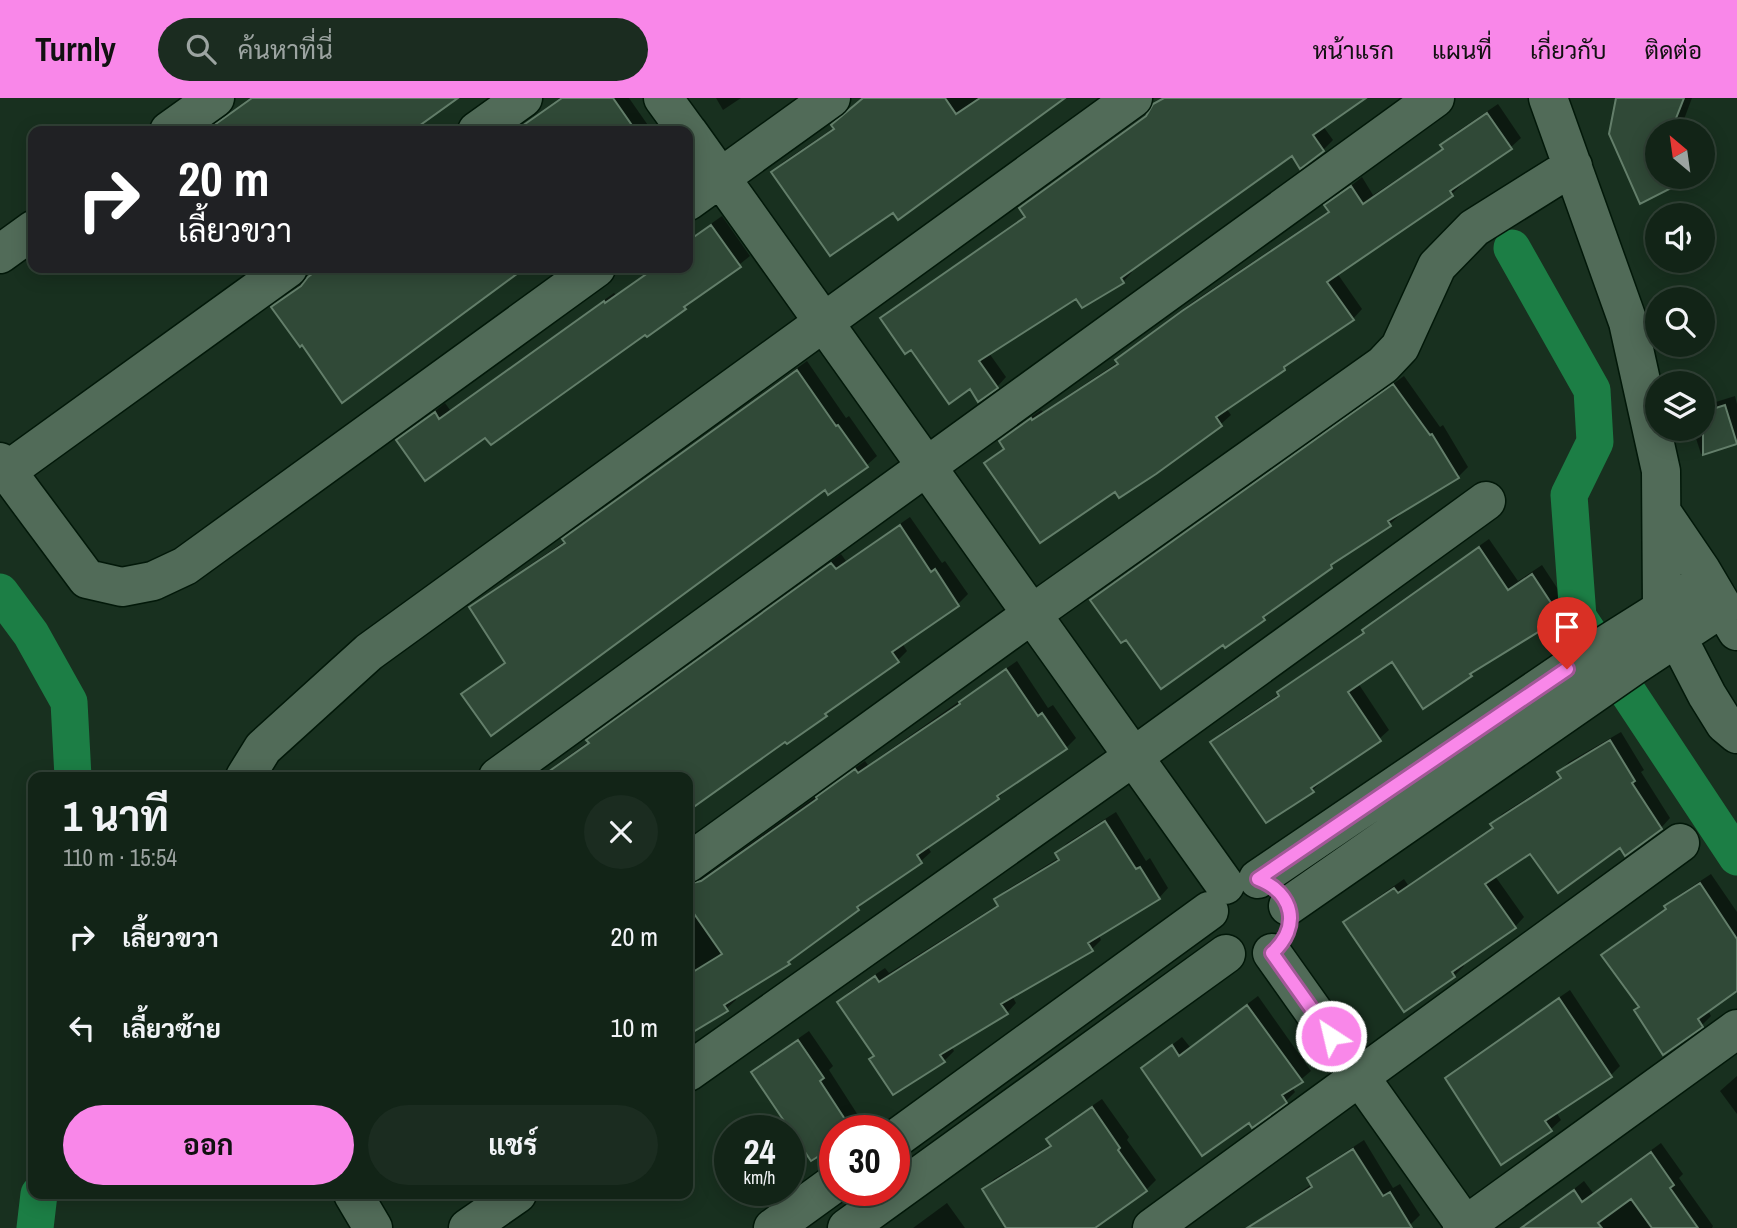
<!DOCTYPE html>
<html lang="th">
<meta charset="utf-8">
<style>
:root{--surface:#122417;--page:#1b2c20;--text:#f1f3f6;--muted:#9ca4a1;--line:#314136;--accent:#f987e9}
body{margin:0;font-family:"Archivo Narrow",Sarabun,sans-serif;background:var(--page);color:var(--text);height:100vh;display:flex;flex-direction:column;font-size:26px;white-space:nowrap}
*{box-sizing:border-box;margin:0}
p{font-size:23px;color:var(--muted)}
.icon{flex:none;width:38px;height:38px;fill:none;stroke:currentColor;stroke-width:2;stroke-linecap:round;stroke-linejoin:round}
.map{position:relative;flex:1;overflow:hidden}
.drawer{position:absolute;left:28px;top:674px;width:665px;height:427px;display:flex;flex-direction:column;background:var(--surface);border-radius:14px;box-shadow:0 4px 18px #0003,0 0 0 2px var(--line)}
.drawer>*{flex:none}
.banner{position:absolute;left:28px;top:28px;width:665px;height:147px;border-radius:14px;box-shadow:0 4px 18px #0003,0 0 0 2px var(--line);background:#202124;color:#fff;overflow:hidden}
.needle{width:46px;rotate:331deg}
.controls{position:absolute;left:1645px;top:21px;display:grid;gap:14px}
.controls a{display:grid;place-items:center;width:70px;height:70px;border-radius:50%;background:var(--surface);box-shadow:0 4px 18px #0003,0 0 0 2px var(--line);font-size:35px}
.speed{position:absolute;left:714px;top:1017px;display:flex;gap:14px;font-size:35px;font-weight:700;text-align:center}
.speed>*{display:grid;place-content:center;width:91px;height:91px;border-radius:50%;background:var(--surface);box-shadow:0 4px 18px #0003,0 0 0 2px var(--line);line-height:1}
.speed small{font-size:18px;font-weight:400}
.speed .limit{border:10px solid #d22;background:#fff;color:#111}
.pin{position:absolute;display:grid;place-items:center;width:60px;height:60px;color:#fff;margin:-72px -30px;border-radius:50% 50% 50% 0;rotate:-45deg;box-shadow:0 0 7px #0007}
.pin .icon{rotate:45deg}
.me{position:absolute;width:77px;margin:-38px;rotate:325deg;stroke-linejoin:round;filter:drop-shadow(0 0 5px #0008)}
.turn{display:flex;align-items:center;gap:24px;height:147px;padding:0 35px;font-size:32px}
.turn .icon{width:91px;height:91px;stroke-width:2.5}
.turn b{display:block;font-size:49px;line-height:60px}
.round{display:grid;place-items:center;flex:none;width:74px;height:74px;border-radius:37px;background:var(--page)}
.overview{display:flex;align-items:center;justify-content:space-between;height:119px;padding:0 35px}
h1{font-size:42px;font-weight:700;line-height:52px}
.cta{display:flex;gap:14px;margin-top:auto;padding:14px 35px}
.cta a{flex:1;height:80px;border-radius:42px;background:var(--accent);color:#111;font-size:28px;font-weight:700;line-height:80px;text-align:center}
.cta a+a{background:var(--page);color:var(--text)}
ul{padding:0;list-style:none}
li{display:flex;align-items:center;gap:21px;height:91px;padding:0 35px}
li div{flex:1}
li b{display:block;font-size:26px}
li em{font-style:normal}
header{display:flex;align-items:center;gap:42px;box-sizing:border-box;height:98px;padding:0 35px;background:var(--accent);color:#111}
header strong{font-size:33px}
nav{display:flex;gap:38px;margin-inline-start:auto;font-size:24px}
.search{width:490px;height:63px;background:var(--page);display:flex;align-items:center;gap:18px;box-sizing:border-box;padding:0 24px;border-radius:38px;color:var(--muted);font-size:26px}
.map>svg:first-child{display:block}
</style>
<header>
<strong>Turnly</strong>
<div class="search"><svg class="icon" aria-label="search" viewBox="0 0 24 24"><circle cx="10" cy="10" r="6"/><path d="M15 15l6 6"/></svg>ค้นหาที่นี่</div>
<nav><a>หน้าแรก</a><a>แผนที่</a><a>เกี่ยวกับ</a><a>ติดต่อ</a></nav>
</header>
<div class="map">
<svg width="1737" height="1130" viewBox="0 0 1737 1130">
<rect width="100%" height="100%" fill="#18301f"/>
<!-- shadow -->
<path fill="#0007" d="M250 0H457L403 33H205Z
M560 0H629L652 33H514Z
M716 0H741L723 12Z
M862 0H1060L893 112 773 74 783 64 835 29 844 17Z
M1162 0H1363L1323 28 1333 42 1323 52 1293 56 1131 171 1132 174 1123 184 1077 198 989 255 1006 279 997 289 971 288 912 249 882 220 892 211 1026 117 1021 110 1031 100 1151 13Z
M1618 0H1692L1683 24 1686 33H1657V79H1688L1641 104Z
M1498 6 1521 40 1511 49 1460 84 1462 86 1452 96 1337 175 1362 211 1353 221 1226 310 1231 317 1221 326 1155 374 1115 392 986 365 1005 349 1001 343 1011 333 1041 312 1043 314 1118 264 1117 262 1127 252 1194 203 1330 112 1327 107 1362 79 1373 97 1444 50 1442 47 1452 37Z
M722 118 750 158 685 210 486 337 398 342 445 305 450 312 614 195 616 197 654 170H688V142Z
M320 170H523L484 196 302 245 273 209Z
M807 263 846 320 849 318 877 358 867 367 829 394 825 390 463 596 506 564 472 509 481 500 565 443 564 441 574 431Z
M1404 278 1440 329 1443 327 1468 369 1458 379 1399 414 1400 417 1390 426 1341 458 1264 520 1224 545 1126 539 1092 502 1102 492Z
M1735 298 1737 306V344L1701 356 1693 331H1703V308Z
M910 419 942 465 945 463 968 496 958 506 902 545 907 553 898 562 835 607 826 617 786 641 688 712V679H548L546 677 556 667 589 643 598 632 841 456 846 463Z
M1489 441 1518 483 1542 467 1569 508 1560 518 1478 569 1470 577 1392 562 1358 585 1389 632 1379 641 1321 681 1323 682 1313 692 1266 723 1213 644 1222 634 1279 596 1289 585 1365 533 1374 522Z
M1017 563 1048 610 1053 607 1076 640 1066 650 1008 690 998 700 927 748 931 754 921 763 867 800 858 811 788 865 734 899 736 902 726 911 688 935V786L699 777 712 773 865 663 868 667Z
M1621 634 1644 672 1641 674 1670 720 1661 730 1621 748 1530 754 1495 778 1524 819 1515 829 1462 865 1464 868 1454 878 1345 825 1355 815 1404 781 1408 787 1494 728 1492 726 1502 716 1562 678 1559 674 1569 664Z
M1116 714 1146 763 1150 760 1168 790 1159 800 1099 837 1101 842 1092 851 1012 898 1016 905 1007 915 951 948 954 953 944 963 875 958 839 904 849 894 885 870 889 875 999 806 996 801 1006 792 1060 759 1057 755 1067 745Z
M1711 776 1737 814V891L1708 912 1711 918 1702 927 1640 908 1603 857 1613 848 1667 809 1676 799Z
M1570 892 1620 968 1611 977 1556 1014 1561 1022 1551 1031 1447 980 1457 970Z
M1258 898 1311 973 1292 989 1295 994 1286 1003 1249 1022 1143 970 1182 939 1190 949Z
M809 933 833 968 829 972 863 1025 855 1032H835L753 975 763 965Z
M1737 978V1016L1720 993Z
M1102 1001 1129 1039 1127 1042 1156 1082 1146 1092 1094 1130H1024L984 1091 994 1081 1052 1046 1048 1041 1058 1031Z
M1364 1042 1393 1090 1400 1086 1420 1117 1410 1127 1405 1130H1247L1312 1086 1309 1080 1319 1071Z
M1661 1045 1683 1076 1679 1080 1713 1128 1712 1130H1557L1545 1114 1584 1083 1593 1095Z
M947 1105 965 1130H913Z"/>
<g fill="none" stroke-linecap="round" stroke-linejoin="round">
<!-- canal -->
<path stroke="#1c7e45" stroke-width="37" d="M1512 150 1592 292 1595 344 1569 397 1578 519 1737 759
M0 494 31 536 69 604 73 679
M35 1130 39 1096"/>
</g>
<!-- building -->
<path fill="#304937" stroke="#637e6a" stroke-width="2" d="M252 0H458L412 33H206Z
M562 0H613L636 33H515Z
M863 0H945L956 16 980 0H1065L898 122 893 115 830 158 771 74 834 31 831 27Z
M1164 0H1366L1313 37 1324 53 1300 71 1292 58 1121 180 1124 185 1082 210 1076 201 979 263 998 290 978 304 970 291 949 306 911 252 905 256 880 220 1025 119 1019 110 1146 18 1153 6Z
M1616 0H1684L1671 33H1657V79H1686L1687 82 1640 106 1609 36Z
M1487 15 1512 51 1450 93 1453 98 1327 184 1354 222 1284 269 1285 272 1216 319 1222 328 1156 376 1119 400 1115 394 1040 445 984 365 1004 351 999 343 1031 320 1032 322 1118 266 1115 262 1182 213 1329 114 1324 107 1351 88 1363 106 1443 51 1440 47Z
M711 127 741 169 684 209 686 211 647 239 645 237 491 347 485 340 425 383 396 342 435 314 439 321 604 203 605 205 655 170H688V143Z
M320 170H525L342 305 302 247 300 249 271 209 301 188 308 179Z
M797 272 836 328 838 327 868 369 828 397 825 392 491 638 461 596 505 565 469 509 565 445 562 441Z
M1393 286 1430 337 1432 336 1459 380 1388 423 1391 428 1331 467 1332 470 1263 519 1265 522 1225 550 1223 547 1161 591 1126 542 1121 545 1090 502Z
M1725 307 1737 346 1703 357V314Z
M900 427 931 474 935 471 959 508 892 554 899 564 825 616 827 618 787 646 785 644 688 713V679H541L589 645 586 642 831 465 836 471Z
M1479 449 1508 492 1532 476 1561 520 1470 576 1472 578 1423 611 1392 564 1348 594 1381 643 1311 690 1314 694 1266 725 1210 644 1279 598 1277 594 1364 535 1362 532Z
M1006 571 1038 618 1042 615 1067 651 997 698 999 701 917 757 922 765 857 809 859 812 788 864 790 866 724 907 728 913 688 937V877L722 856 688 807V786L701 783 817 701 816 699 855 671 858 675 960 606 959 604Z
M1610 642 1635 683 1632 685 1662 731 1625 758 1620 750 1558 795 1530 756 1485 786 1516 830 1452 874 1455 879 1404 914 1343 824 1394 790 1398 795 1493 730 1490 726 1561 680 1557 674Z
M1105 723 1136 771 1140 769 1160 801 1088 845 1093 853 1001 906 1008 916 940 957 945 964 893 997 869 961 874 958 837 904 875 878 879 884 998 808 994 801 1059 762 1055 755Z
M1700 785 1737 841V893L1698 921 1703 929 1663 957 1634 912 1639 909 1601 857 1666 811 1664 808Z
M1559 900 1612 979 1545 1023 1552 1033 1501 1067 1445 980Z
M1247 907 1303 984 1282 997 1287 1005 1252 1030 1249 1025 1202 1058 1141 970 1172 947 1179 958Z
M798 942 824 980 820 983 852 1032H835V1048L811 1063 751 974Z
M1092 1009 1120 1050 1118 1052 1147 1093 1095 1130H1006L982 1091 1051 1048 1046 1041Z
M1353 1051 1383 1098 1390 1094 1412 1130H1247L1312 1089 1307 1080Z
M1651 1054 1674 1087 1670 1090 1698 1130H1652L1631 1101 1598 1125 1602 1130H1521L1574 1092 1582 1104Z"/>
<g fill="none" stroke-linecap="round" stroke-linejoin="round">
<defs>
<path id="minor" d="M663 0 687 33
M1548 0 1628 224 1661 373 1662 510 1707 597 1725 626 1737 636
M169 33 215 0
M477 33 523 0
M688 34 1225 787
M688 103 831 0
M0 156 33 132
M0 364 87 481 122 489 153 483 185 468 596 170
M7 373 288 170
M1663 416 1701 472 1737 533
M245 679 263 650 369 554 1133 0
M498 679 1435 0
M688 765 1032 516 1383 267 1400 249 1437 168 1474 130 1573 68
M1258 781 1567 571 1707 483
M1288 808 1635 567 1723 509
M1272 855 1467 1130
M688 974 1133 659 1486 403
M894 1042 1209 813
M353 1096 373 1130
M468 1130 517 1096
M773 1130 835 1085
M847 1130 1226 856
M1152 1130 1680 745
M1462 1130 1737 931"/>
</defs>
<!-- minor casing -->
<use href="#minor" stroke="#021809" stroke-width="41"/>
<!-- minor -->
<use href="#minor" stroke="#516b58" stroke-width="38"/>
</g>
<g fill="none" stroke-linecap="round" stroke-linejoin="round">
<defs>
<path id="route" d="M1331 938 1272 855C1301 829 1294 795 1258 781L1567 571"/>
</defs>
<!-- route casing -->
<use href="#route" stroke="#a25897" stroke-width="18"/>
<!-- route -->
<use href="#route" stroke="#f987e9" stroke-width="12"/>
</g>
</svg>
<div class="controls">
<a><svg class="needle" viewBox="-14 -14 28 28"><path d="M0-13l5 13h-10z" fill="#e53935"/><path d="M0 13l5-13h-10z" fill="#9ca4a1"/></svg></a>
<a><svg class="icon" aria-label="sound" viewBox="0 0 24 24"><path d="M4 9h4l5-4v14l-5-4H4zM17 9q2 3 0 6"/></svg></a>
<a><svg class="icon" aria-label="search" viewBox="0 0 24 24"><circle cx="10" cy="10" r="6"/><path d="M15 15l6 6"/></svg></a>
<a><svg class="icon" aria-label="layers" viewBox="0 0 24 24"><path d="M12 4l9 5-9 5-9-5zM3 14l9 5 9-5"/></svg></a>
</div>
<div class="speed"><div>24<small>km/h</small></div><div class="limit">30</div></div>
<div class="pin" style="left:1567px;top:571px;background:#d93025"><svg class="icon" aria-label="arrive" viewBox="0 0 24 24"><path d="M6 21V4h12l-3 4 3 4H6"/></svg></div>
<svg class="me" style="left:1331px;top:938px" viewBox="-20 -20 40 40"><circle r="17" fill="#f987e9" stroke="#fff" stroke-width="3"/><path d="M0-11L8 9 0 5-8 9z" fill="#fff"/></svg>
<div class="banner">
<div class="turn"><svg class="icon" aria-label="right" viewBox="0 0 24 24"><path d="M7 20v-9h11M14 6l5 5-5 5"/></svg><div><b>20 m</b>เลี้ยวขวา</div></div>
</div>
<section class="drawer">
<div class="overview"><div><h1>1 นาที</h1><p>110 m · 15:54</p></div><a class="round"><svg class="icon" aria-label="close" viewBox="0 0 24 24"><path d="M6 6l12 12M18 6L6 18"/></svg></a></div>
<ul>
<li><svg class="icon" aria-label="right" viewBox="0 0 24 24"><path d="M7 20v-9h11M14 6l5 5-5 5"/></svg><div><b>เลี้ยวขวา</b></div><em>20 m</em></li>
<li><svg class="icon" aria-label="left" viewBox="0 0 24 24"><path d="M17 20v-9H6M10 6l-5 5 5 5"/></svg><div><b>เลี้ยวซ้าย</b></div><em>10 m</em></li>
</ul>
<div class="cta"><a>ออก</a><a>แชร์</a></div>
</section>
</div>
